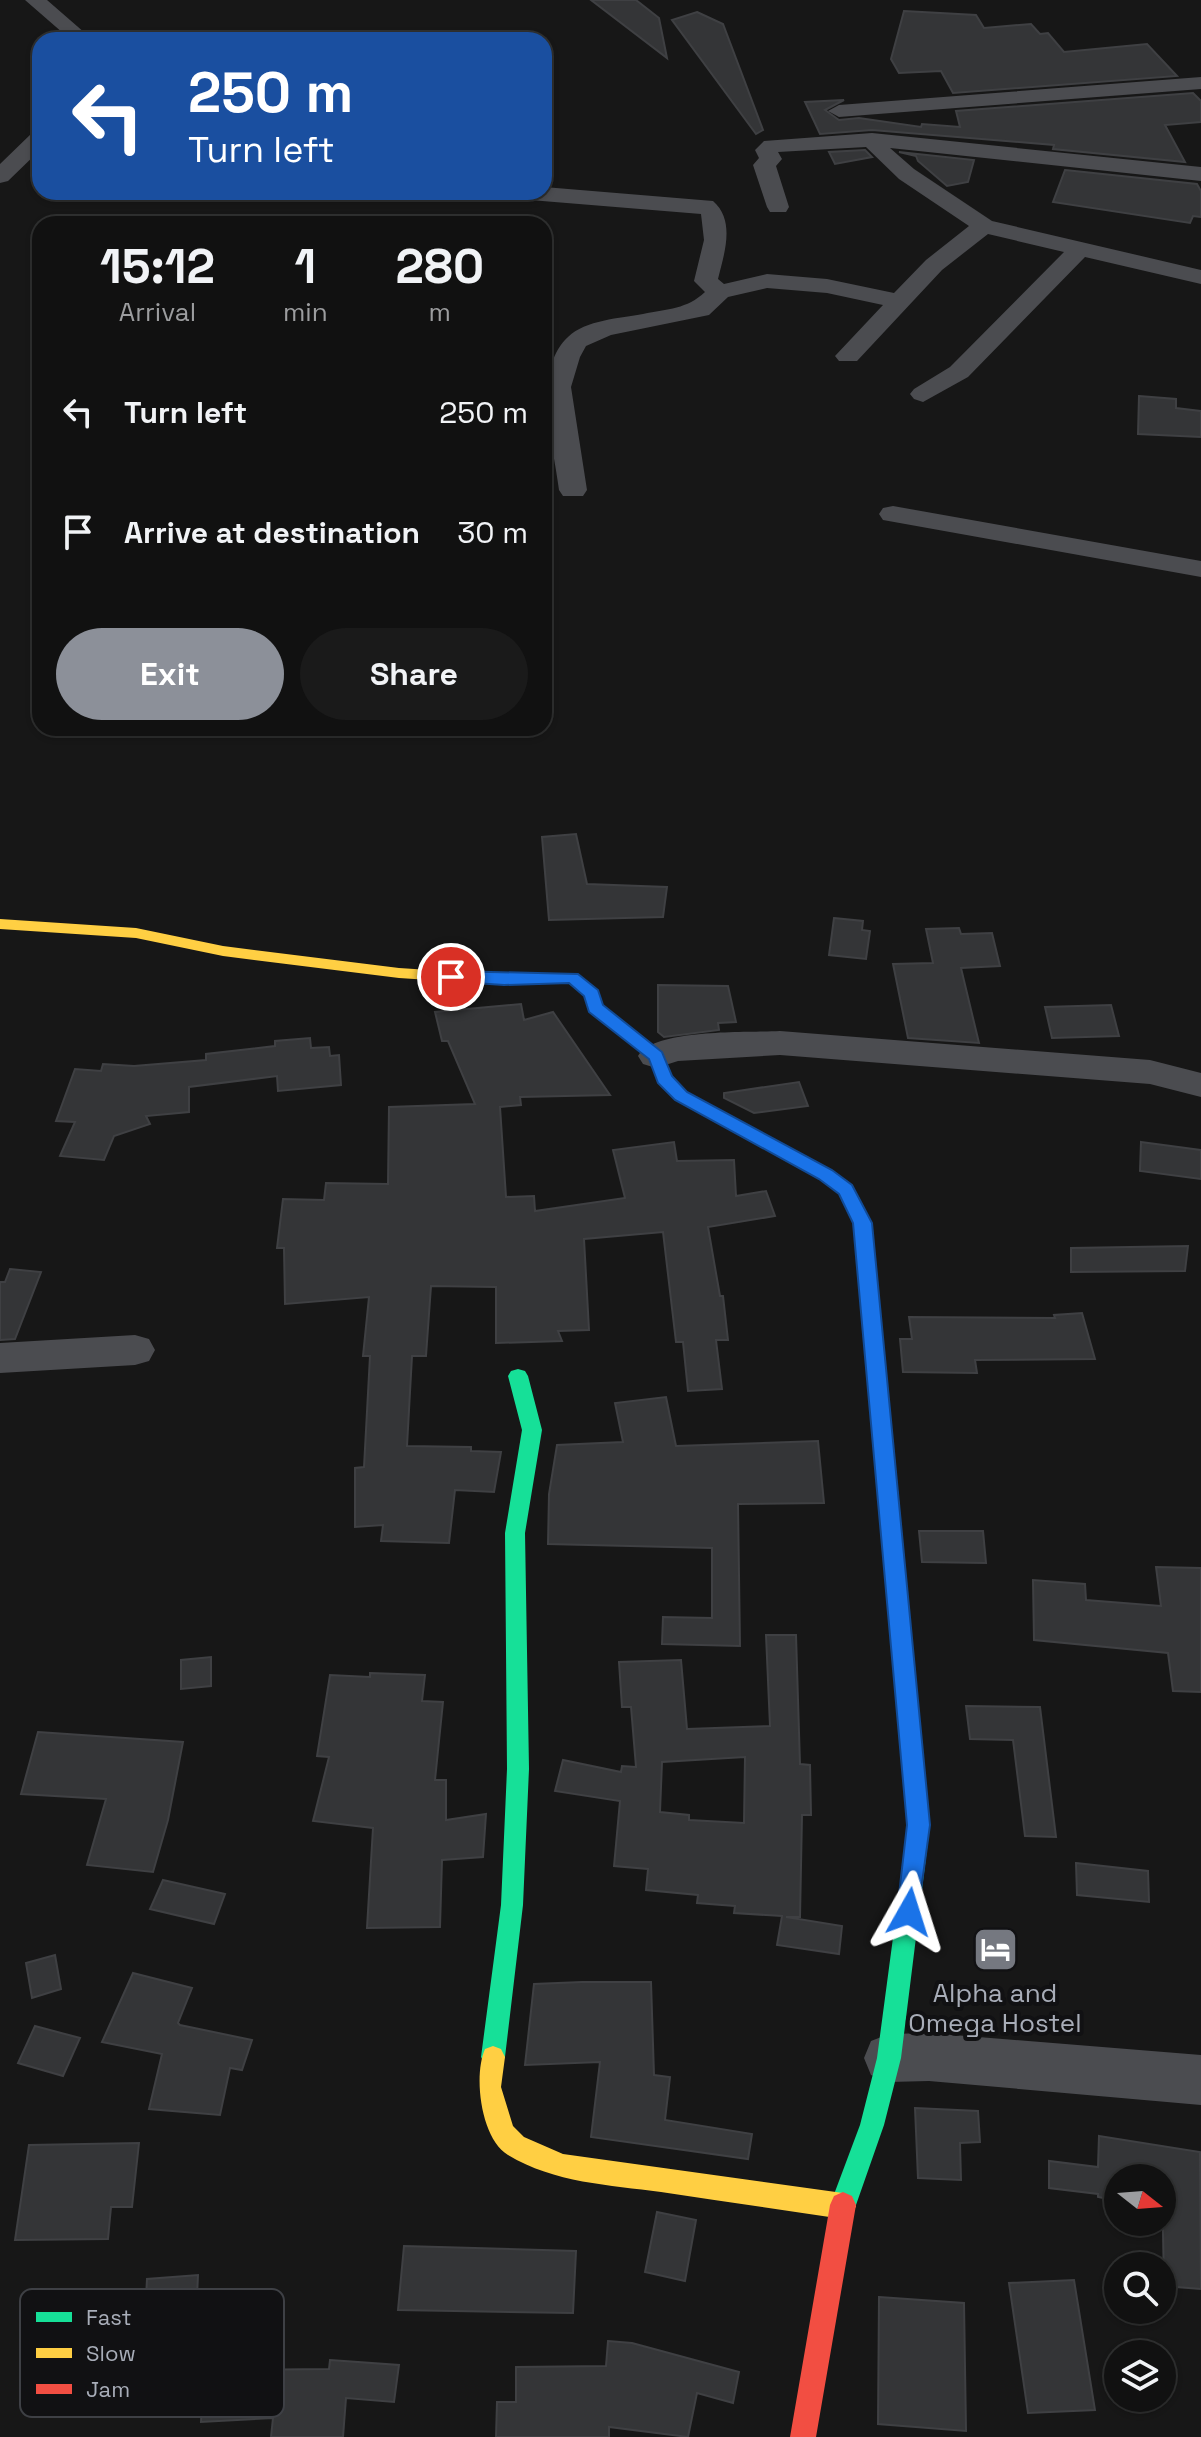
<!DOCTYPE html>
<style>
:root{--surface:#111;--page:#1a1a1a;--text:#f1f3f6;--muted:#9c9d9f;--line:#303131;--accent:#8c9099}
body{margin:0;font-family:"Space Grotesk",sans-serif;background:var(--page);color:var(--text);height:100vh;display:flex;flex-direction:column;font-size:30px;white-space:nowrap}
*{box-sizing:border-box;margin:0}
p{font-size:26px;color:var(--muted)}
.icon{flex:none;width:44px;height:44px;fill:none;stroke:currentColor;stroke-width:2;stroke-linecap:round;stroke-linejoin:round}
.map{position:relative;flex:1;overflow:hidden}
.drawer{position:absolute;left:32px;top:216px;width:520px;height:520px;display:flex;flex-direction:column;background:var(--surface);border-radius:24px;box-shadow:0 2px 6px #0004,0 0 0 2px var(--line)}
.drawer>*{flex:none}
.hud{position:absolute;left:32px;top:32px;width:520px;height:168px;border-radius:24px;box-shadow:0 2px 6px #0004,0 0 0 2px var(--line);background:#1a4fa0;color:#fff;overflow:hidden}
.needle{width:52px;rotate:107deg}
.buttons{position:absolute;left:1104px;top:2164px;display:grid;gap:16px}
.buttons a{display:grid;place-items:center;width:72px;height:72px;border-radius:50%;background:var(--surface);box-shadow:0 2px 6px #0004,0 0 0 2px var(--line);font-size:40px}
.pin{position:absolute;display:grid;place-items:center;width:68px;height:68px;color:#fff;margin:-34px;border:4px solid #fff;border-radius:50%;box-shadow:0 2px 8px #0007}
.me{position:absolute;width:88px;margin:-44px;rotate:6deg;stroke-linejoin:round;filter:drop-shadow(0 0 6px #0008)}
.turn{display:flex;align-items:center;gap:28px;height:168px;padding:0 24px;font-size:36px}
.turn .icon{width:104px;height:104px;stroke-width:2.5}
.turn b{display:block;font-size:56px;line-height:68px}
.eta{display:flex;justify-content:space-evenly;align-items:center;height:136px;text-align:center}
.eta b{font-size:48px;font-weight:600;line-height:56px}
.primary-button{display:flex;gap:16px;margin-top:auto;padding:16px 24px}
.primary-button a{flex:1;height:92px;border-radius:48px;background:var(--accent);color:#fff;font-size:32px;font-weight:600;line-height:92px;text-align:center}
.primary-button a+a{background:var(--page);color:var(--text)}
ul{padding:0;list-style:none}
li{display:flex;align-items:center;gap:24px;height:120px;padding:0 24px}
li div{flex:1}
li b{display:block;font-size:30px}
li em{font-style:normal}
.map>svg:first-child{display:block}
</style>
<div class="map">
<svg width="1201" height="2437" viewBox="0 0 1201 2437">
<rect width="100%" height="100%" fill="#171717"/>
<!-- building -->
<path fill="#343537" stroke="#3f4043" stroke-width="2" fill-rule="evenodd" d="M591 0H636L659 18 667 58Z
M904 11 976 15 984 28 1031 24 1040 34 1048 33 1064 52 1147 44 1177 76 953 93 941 71 899 73 891 59Z
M697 12 723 24 763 130 756 134 672 20Z
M1193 93 1201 101V122L1165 125 1185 162 1053 149 1054 145 872 130 820 134 805 102 844 100 825 110 839 120 859 118 921 127 922 124 960 127 956 111Z
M865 150 872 157 835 164 829 152Z
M899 152 974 160 968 182 947 186 918 161 916 156Z
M1065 170 1197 184 1201 191V217L1193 216 1190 223 1053 202Z
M1139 396 1176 399V408L1201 411V437L1138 434Z
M576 834 587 884 667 887 663 917 549 920 542 837Z
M834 918 863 921 862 930 870 931 866 959 829 955Z
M959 928 961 934 992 933 1000 966 961 968 979 1043 908 1038 893 964 933 963 926 929Z
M658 985 728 986 736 1022 718 1023 719 1030 664 1037 658 1032Z
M521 1004 524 1020 553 1012 610 1095 520 1097 521 1105 500 1107 506 1197 534 1196 535 1211 625 1198 613 1150 674 1142 677 1161 734 1160 736 1196 766 1191 775 1216 708 1227 720 1296H723L728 1340H716L722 1389 688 1391 683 1342H676L663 1232 584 1239 589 1330 558 1331 562 1341 496 1343V1287L431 1286 426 1356H412L407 1446 471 1447V1451L501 1452 494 1492 455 1490 449 1543 381 1541 383 1525 355 1527V1468L364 1467 370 1356H363L369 1297 285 1304 284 1248H277L283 1199 324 1200 326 1183 388 1184 389 1107 475 1104 448 1041H442L435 1012Z
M1111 1005 1119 1036 1052 1038 1045 1007Z
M310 1038 311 1048 329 1047 330 1056 339 1055 341 1085 278 1091 277 1076 189 1087V1112L146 1116 150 1124 114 1136 104 1160 60 1156 75 1122 56 1121 75 1069 101 1071 103 1064 134 1066 206 1060V1054L275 1046V1041Z
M799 1082 808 1106 754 1113 724 1098V1093Z
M1141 1142 1201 1150V1179L1140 1171Z
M1188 1246 1185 1271 1071 1272V1248Z
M10 1269 41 1272 15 1339 0 1340V1282H5Z
M1082 1313 1095 1359 975 1360 977 1373 903 1372 900 1339H912L909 1317 1055 1318 1054 1315Z
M666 1397 676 1446 818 1441 824 1503 738 1504 740 1646 662 1644 663 1617 712 1618V1548L548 1544 549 1494 557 1445 623 1442 615 1403Z
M919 1531H983L986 1563 922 1562Z
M1156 1567 1201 1568V1692L1173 1691 1168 1653 1034 1640 1033 1580 1085 1584 1086 1600 1161 1606Z
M766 1635H796L800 1764 810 1765 811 1815H802L800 1917H786L842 1926 839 1954 777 1945 782 1916 734 1913 735 1906 697 1903 698 1895 646 1890 648 1869 614 1866 620 1801 555 1791 563 1760 621 1772 622 1766 636 1767 631 1707H622L619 1662 681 1660 687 1729 770 1726ZM745 1757 744 1823 689 1820V1815L660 1812 662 1762Z
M211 1657V1686L181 1689V1660Z
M370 1673 425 1675 422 1701 443 1702 435 1780H446V1820L486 1814 483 1857 442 1860 440 1927 367 1928 373 1828 313 1821 329 1757 317 1756 330 1675 370 1677Z
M966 1706 1040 1707 1056 1837 1025 1836 1013 1740 970 1739Z
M38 1732 183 1742 168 1820 153 1872 87 1865 106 1799 21 1794Z
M1076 1863 1148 1871 1149 1902 1077 1895Z
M163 1880 225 1894 214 1924 150 1909Z
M55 1955 61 1989 32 1998 26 1963Z
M133 1973 192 1988 178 2023 180 2025 252 2040 242 2070 230 2068 220 2115 149 2109 162 2054 102 2042Z
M582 1982H651L654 2075 670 2077 665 2120 752 2134 748 2159 591 2137 600 2062 525 2065 534 1984Z
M35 2026 80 2038 63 2076 18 2063Z
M915 2108 978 2111 980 2142 960 2143 961 2180 918 2178Z
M1099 2136 1200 2152 1201 2289 1164 2286 1162 2178H1118V2201L1098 2197V2194L1049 2188V2161L1098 2167Z
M139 2143 132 2207H111L108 2239 15 2240 29 2145Z
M657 2212 696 2220 685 2281 645 2272Z
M404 2246 576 2251 573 2313 398 2310Z
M198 2275 194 2360 124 2364 126 2335 108 2336 111 2300 146 2298 147 2279Z
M1074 2280 1095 2410 1028 2413 1009 2283Z
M879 2297 964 2303 966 2431 878 2424Z
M608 2341 632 2343 739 2372 733 2403 697 2393 688 2437 609 2427V2437H496L497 2402H516V2367L606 2366Z
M330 2360 399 2365 394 2402 346 2398 343 2437H271L273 2418 201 2422 204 2366 237 2363V2370L329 2369Z"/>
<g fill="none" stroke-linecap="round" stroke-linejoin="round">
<!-- street -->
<path fill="#4b4c50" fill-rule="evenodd" d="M25 0H47L93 40H71Z
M1201 77V89L839 117 828 111 839 105Z
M40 131V150L8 181 0 183V164L32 133Z
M872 133 1201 167V181L890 148 914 169 992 221 1201 270V284L1085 257 968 377 923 402 914 399 910 394 914 389 950 367 1064 252 988 234 942 270 857 361H839L835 356 883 305 827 293 767 288 728 297 709 315 611 335 586 346 580 357 571 387 587 490 583 496H563L559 490C554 447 531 371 568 337 585 320 621 318 643 314 668 309 687 309 705 292L694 281 704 240 701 214 530 200 522 198 519 192H544V187L713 201C736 221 724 254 718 279L724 284 767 274 827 279 894 293 926 260 969 226 899 179 866 147 778 152 782 159 776 166 789 207 786 212H770L767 207 753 165 759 158 755 150 764 141Z
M893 506 1201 561V577L883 520 879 514 883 508Z
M780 1031 1150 1060 1201 1073V1097L1150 1084 780 1055 678 1061 656 1068 643 1064 638 1056C655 1028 748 1033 780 1031Z
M135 1335 149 1339 155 1350 149 1361 135 1365 0 1373V1343Z
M929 2033 1201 2055V2105L929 2081 889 2082 871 2075 864 2058 871 2041 889 2034Z"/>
<!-- fast -->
<path fill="#16e098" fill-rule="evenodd" d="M572 973 598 990 603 1006 662 1052 672 1076 687 1092 832 1170 852 1186 860 1199 857 1204H845L839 1194 820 1178 675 1100 658 1082 649 1059 589 1012 584 996 568 983 506 985 498 980 506 975Z
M518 1369 525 1371 528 1376 542 1430 525 1533 529 1769 523 1905 505 2057 501 2065 493 2068 485 2065 481 2057 501 1905 507 1769 505 1533 522 1430 508 1376 511 1371Z
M919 1815 927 1818 930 1825 901 2058 884 2125 856 2205 852 2214 843 2218 834 2214 830 2205 860 2125 877 2058 908 1825 911 1818Z"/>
<!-- slow -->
<path fill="#ffcf43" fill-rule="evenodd" d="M0 919 136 928 223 946 399 968 506 975 514 980 506 985 399 978 223 956 136 938 0 929Z
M885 1451 892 1454 895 1459 930 1825 927 1832 919 1835 911 1832 908 1825 875 1459 878 1454Z
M493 2046 501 2049 505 2057 501 2087 513 2126 524 2137 563 2154 843 2193 852 2197 856 2206 852 2215 843 2219C782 2210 722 2201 661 2192 610 2185 554 2183 508 2155 481 2139 473 2076 485 2049Z"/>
<!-- jam -->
<path fill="#f24e42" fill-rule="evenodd" d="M851 1193 857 1194 872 1223 895 1459 892 1464 885 1467 878 1464 875 1459 854 1223 842 1199Z
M843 2192 852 2196 856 2205 816 2437H790L830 2205 834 2196Z"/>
</g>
<!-- route -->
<path fill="#1a73e8" stroke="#114b97" stroke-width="2" d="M451 971 578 974 598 990 603 1005 662 1052 672 1076 687 1092 832 1170 852 1185 872 1223 930 1825 917 1919 909 1922 901 1919 897 1912 907 1825 853 1223 839 1194 819 1179 675 1100 658 1083 649 1059 589 1012 584 996 569 983 504 985 445 981 443 977Z"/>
<!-- icons -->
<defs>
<symbol id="hotel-square" viewBox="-11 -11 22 22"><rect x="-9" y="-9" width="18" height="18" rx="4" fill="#757880" stroke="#111113"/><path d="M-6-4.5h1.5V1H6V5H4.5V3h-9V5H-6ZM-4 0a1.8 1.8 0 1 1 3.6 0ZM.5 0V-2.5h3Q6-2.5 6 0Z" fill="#fff"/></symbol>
</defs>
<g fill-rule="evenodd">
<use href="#hotel-square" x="970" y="1924" width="51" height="51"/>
</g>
<g text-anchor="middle" stroke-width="8" stroke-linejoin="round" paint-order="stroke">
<!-- near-poi labels -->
<g font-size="26" fill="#a8adb8" stroke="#111113">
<text x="995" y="2002">Alpha and<tspan x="995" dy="30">Omega Hostel</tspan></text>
</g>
</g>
<!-- legend -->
<rect x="20" y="2289" width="264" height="128" rx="12" fill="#111113" stroke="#3e4045" stroke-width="2"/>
<rect x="36" y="2312" width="36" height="10" fill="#16e098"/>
<rect x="36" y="2348" width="36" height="10" fill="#ffcf43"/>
<rect x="36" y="2384" width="36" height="10" fill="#f24e42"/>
<g font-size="22" fill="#a8adb8">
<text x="86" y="2325">Fast</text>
<text x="86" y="2361">Slow</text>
<text x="86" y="2397">Jam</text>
</g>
</svg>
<div class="buttons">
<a><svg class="needle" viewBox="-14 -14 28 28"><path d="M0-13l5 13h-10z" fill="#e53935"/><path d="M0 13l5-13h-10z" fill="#9c9d9f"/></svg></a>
<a><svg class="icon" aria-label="search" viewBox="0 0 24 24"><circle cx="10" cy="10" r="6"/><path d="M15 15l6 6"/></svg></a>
<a><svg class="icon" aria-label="layers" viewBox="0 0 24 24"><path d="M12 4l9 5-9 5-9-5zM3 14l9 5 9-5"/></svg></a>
</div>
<div class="pin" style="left:451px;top:977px;background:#d93025"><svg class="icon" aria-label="arrive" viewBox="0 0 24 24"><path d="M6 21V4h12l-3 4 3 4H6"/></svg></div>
<svg class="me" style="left:909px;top:1912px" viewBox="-20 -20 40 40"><path d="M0-17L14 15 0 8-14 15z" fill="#1a73e8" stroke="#fff" stroke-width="4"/></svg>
<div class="hud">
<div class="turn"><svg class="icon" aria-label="left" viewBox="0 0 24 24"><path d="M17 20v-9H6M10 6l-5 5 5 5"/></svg><div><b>250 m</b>Turn left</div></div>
</div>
<section class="drawer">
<div class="eta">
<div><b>15:12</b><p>Arrival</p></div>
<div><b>1</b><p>min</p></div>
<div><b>280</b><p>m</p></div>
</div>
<ul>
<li><svg class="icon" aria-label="left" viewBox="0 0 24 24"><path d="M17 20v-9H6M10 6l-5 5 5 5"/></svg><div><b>Turn left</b></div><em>250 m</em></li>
<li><svg class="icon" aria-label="arrive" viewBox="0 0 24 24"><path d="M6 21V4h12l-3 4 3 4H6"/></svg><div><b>Arrive at destination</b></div><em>30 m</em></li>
</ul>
<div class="primary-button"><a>Exit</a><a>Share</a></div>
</section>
</div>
